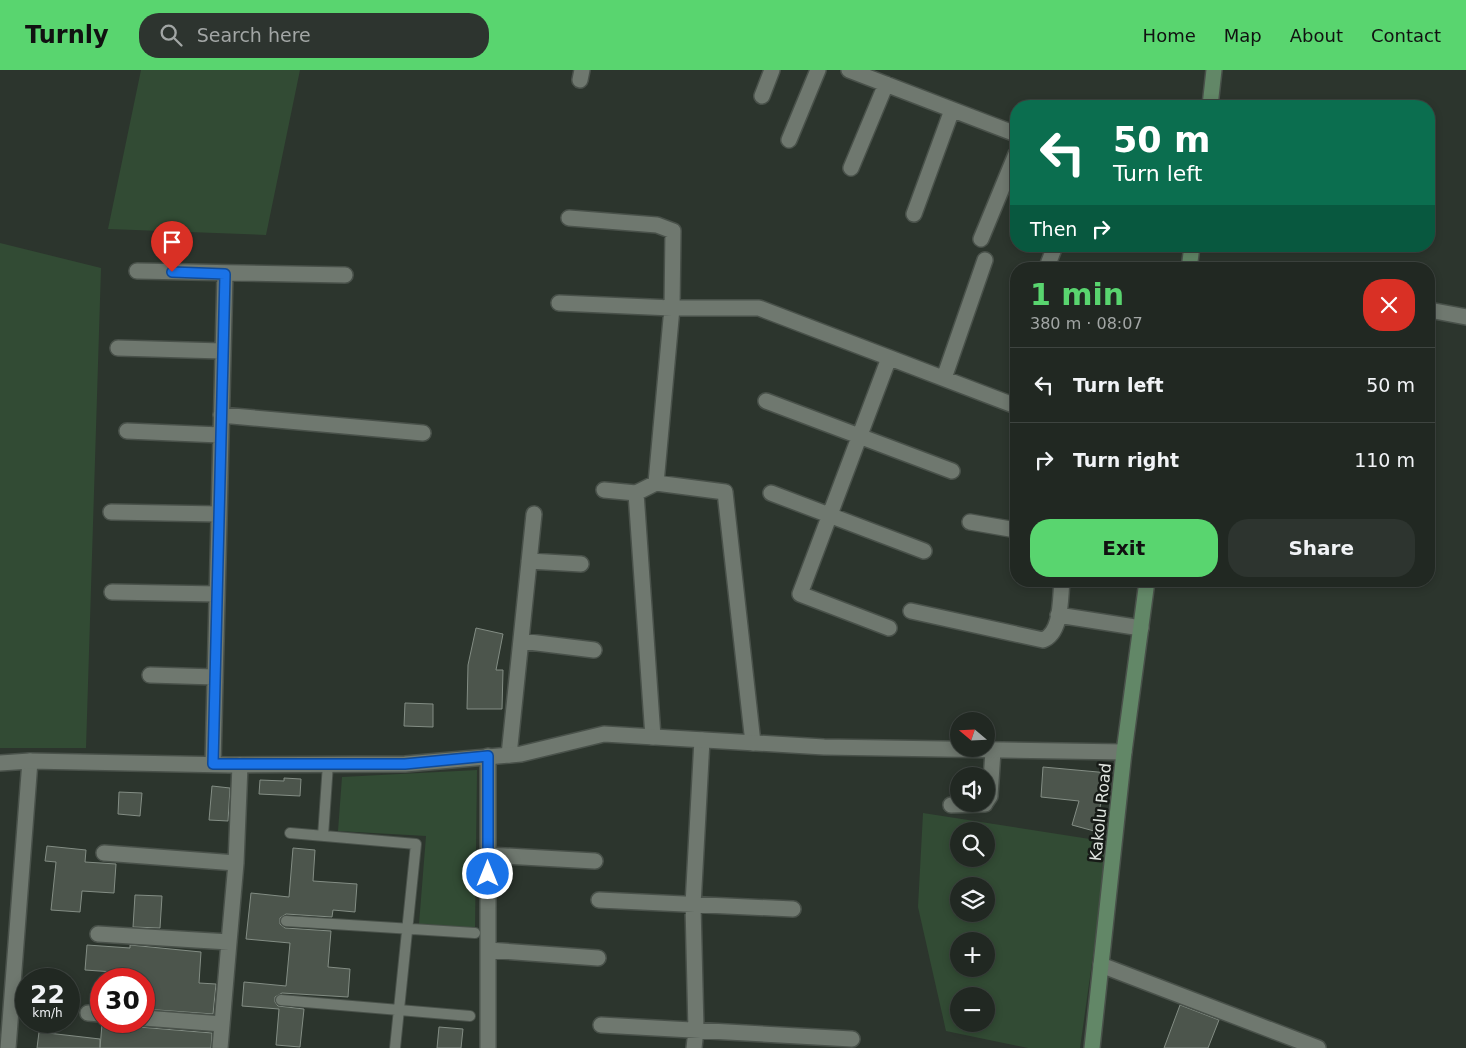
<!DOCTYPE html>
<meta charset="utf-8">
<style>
:root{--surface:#212822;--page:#2d342f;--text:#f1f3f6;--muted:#a2a6a5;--line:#3e4440;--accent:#59d56f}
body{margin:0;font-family:"DejaVu Sans",sans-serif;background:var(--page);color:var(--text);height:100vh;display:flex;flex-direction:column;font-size:19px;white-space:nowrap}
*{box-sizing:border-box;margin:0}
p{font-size:16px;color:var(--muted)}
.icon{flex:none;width:28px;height:28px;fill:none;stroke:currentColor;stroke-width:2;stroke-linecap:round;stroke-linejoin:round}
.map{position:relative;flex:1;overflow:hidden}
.drawer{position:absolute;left:1010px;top:192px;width:425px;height:325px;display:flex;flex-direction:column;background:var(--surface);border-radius:20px;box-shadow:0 2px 8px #0003,0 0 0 1px var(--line)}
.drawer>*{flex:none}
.hud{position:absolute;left:1010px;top:30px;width:425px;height:152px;border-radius:20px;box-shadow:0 2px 8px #0003,0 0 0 1px var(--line);background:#0b6e4f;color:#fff;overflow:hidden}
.needle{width:32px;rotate:289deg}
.buttons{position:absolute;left:950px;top:642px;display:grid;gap:10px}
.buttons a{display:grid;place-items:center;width:45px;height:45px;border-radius:50%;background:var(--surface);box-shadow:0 2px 8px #0003,0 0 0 1px var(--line);font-size:25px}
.speed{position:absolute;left:15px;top:898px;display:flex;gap:10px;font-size:25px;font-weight:700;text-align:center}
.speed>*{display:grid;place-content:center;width:65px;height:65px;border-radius:50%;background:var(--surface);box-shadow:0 2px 8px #0003,0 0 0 1px var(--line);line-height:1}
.speed small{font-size:12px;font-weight:400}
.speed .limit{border:8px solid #d22;background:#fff;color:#111}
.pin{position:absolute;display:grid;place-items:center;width:42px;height:42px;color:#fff;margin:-51px -21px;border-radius:50% 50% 50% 0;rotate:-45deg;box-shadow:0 0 5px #0007}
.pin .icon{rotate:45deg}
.me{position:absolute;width:55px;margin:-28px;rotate:0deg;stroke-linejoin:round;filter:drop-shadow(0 0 4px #0008)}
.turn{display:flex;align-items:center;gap:18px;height:105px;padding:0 20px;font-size:22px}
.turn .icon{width:65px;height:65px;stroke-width:2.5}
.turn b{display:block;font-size:35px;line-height:42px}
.then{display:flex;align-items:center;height:48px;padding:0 20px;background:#0003;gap:10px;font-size:19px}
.round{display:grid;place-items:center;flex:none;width:52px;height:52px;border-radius:20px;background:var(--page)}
.head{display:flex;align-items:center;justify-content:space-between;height:85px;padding:0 20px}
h1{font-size:30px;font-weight:700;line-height:38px;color:var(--accent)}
.cta{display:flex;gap:10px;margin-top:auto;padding:10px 20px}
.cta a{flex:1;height:58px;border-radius:20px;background:var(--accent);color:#111;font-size:20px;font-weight:700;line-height:58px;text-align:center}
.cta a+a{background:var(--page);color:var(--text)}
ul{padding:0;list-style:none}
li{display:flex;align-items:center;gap:15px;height:75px;padding:0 20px;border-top:1px solid var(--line)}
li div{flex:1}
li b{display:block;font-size:19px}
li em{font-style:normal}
header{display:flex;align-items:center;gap:30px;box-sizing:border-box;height:70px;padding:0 25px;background:var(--accent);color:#111}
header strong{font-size:24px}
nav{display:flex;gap:28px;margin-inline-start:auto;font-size:18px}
.search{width:350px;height:45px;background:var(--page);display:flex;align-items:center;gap:12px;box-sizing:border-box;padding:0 18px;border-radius:20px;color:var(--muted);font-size:19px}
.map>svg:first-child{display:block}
</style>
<header>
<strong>Turnly</strong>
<div class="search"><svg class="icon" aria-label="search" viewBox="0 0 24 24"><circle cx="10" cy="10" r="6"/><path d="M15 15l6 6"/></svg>Search here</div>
<nav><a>Home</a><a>Map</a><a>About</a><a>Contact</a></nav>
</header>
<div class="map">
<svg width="1466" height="978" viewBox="0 0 1466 978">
<rect width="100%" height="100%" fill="#2c352d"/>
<!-- green -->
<path fill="#324b34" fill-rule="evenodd" d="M141 0H300L266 165 108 159Z
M0 173 101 198 86 678H0Z
M477 700 475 858 419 854 426 766 338 761 342 707Z
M923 743 1109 772 1080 978H1028L946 961 918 837ZM959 761H986V789H959ZM959 816H986V844H959ZM959 871H986V899H959ZM959 926H986V954H959Z"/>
<!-- building -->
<path fill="#4c554c" stroke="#838d84" d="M476 558 503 564 496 600H503L502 639H467L468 595Z
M405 633 433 634V657L404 656Z
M1043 697 1109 703 1106 733H1101L1094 761 1072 755 1079 731 1041 727Z
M284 708 301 709 300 726 259 724 260 710 284 711Z
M212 716 230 718 228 751 209 750Z
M119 722 142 723 140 746 118 744Z
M47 776 86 780 85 792 116 794 114 823 82 821 80 842 51 840 56 792 45 791Z
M293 778 315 780 313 811 357 814 355 842 333 840 332 847 286 844 280 848V854L285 858 331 861 328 897 350 899 348 927 282 923 275 927V932L278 936 304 939 300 977 276 975 279 939 242 936 244 912 286 916 290 873 246 869 251 823 289 827Z
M135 825 162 826 160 858 133 857Z
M87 875 130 878V875L201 882 199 913 216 914 213 944 144 939V909H128V903L85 900Z
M1180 935 1219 950 1208 978H1164Z
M102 954 212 963 211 978H100Z
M439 957 463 959 461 978H437Z
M39 962 100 969V978H37Z"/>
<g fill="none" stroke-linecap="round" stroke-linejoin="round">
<defs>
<path id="service" d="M290 763 416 774 395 978
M323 766 328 694
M286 851 475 863
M281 930 470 946"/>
<path id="minor" d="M849 0 1016 64
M580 10 582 0
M762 26 772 0
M789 70 818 0
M851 98 886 14
M914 144 952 40
M981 169 1016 84
M1047 197 1055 176
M137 201 345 205
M559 233 672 238 673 161 657 155 569 148
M1429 240 1466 247
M118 278 222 281
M944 308 985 190
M766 331 952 401
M221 345 423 363
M127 361 220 365
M656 413 672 238H759L1016 336
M604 420 636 423
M771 423 924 481
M111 442 218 444
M970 452 1016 460
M529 491 581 494
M112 522 217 524
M911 541 1043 570C1062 563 1060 529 1062 511
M1058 545 1141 558
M889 558 800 524 889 288
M521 571 594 580
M150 605 215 607
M653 667 636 423 656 413 725 422 753 673
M509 685 534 444
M213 694 225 204
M986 732 990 726 993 681
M951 735 985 734
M104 783 236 793 240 695
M488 785 595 791
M599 830 793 839
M98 864 229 872 236 793
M488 880 598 888
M1101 895 1318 978
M88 943 101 944
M144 948 222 954
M601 955 852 969
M8 978 30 691
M220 978 229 872
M488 978V686
M694 978 696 960 693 835 702 670"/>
<path id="tertiary" d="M0 693 30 691 229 695 405 694 521 684 604 664 824 677 1124 682"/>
<path id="secondary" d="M1210 36 1214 0
M1189 199 1192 176
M1092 978 1124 682 1147 511"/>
</defs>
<!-- service casing -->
<use href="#service" stroke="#49514a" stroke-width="12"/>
<!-- minor casing -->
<use href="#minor" stroke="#49514a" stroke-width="18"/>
<!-- tertiary casing -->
<use href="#tertiary" stroke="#49514a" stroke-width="18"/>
<!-- secondary casing -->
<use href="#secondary" stroke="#49514a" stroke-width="18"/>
<!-- service -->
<use href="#service" stroke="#6f786f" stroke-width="10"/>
<!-- minor -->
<use href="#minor" stroke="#6f786f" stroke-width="15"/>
<!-- tertiary -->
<use href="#tertiary" stroke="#6f786f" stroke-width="15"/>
<!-- secondary -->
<use href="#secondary" stroke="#628767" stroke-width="15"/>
</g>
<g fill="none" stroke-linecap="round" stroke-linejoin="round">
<defs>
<path id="route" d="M172 202 225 204 213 694H405L488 686V804"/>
</defs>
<!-- route casing -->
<use href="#route" stroke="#114b97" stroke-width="12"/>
<!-- route -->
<use href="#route" stroke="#1a73e8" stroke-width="9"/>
</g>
<g text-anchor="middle" stroke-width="5" stroke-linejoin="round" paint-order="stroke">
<!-- street labels -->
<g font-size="16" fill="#e1e6e1" stroke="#171b17">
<text transform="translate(1100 742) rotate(-84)" y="6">Kakolu Road</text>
</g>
</g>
</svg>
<div class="buttons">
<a><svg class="needle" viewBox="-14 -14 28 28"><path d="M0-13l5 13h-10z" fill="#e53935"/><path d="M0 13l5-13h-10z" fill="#a2a6a5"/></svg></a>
<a><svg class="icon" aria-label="sound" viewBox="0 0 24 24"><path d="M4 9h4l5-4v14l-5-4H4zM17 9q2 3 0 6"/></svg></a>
<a><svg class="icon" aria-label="search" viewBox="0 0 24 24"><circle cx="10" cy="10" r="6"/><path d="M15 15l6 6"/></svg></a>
<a><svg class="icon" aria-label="layers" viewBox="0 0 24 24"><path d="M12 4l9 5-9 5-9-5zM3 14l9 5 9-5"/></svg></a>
<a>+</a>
<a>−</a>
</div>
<div class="speed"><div>22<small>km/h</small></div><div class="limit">30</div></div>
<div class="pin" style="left:172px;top:202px;background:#d93025"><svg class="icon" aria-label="arrive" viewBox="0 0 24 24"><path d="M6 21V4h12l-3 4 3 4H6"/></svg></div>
<svg class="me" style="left:488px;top:804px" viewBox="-20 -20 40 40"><circle r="17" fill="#1a73e8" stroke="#fff" stroke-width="3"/><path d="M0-11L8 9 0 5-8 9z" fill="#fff"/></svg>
<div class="hud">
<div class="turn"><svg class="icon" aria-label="left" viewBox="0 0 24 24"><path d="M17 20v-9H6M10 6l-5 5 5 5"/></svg><div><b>50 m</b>Turn left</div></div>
<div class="then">Then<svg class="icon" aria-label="right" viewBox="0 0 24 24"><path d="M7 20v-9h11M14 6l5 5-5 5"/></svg></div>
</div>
<section class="drawer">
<div class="head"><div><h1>1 min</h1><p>380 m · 08:07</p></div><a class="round" style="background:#d93025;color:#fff"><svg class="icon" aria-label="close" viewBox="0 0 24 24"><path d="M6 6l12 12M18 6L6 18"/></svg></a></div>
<ul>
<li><svg class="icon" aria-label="left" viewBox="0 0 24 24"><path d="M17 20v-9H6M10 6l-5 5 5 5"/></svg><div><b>Turn left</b></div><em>50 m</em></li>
<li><svg class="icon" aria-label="right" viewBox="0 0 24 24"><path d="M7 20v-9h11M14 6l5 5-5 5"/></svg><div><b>Turn right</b></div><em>110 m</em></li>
</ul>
<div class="cta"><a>Exit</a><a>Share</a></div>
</section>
</div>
